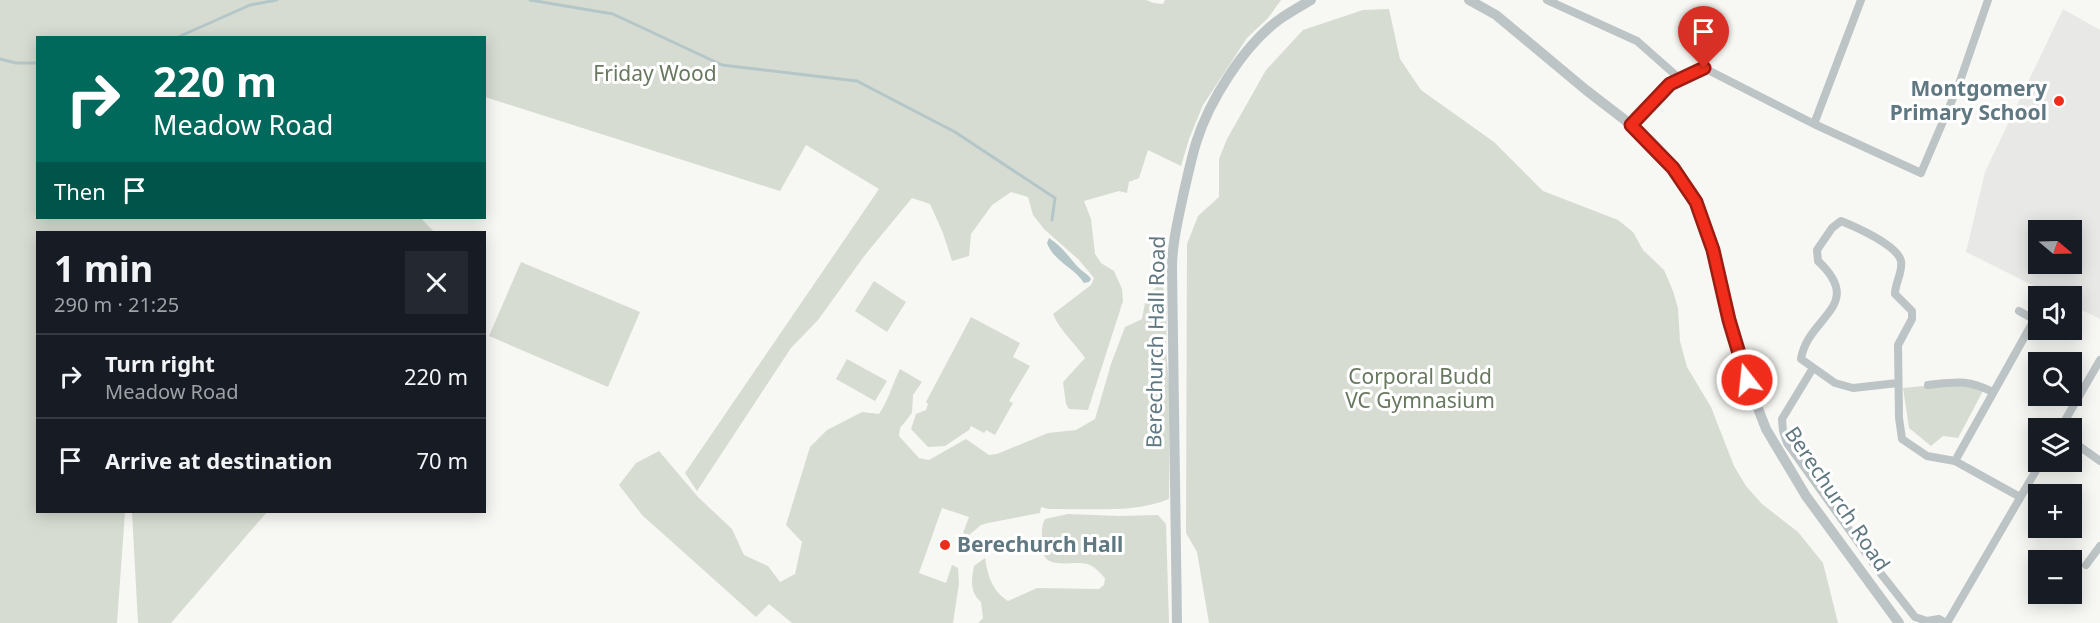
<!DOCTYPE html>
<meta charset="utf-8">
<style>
:root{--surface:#171b24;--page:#242831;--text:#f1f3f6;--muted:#9ea1a6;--line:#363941}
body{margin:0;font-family:"Noto Sans",sans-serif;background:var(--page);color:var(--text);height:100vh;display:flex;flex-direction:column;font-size:22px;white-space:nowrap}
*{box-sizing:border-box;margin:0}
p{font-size:20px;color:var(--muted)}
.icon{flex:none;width:33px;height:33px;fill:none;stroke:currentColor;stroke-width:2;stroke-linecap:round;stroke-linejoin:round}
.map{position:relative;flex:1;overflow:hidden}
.panel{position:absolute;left:36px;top:231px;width:450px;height:282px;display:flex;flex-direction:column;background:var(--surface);border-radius:0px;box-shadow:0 3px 15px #0003}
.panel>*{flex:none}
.top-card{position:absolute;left:36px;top:36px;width:450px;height:183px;border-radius:0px;box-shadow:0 3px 15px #0003;background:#00695c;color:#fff;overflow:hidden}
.needle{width:39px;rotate:109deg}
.fabs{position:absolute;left:2028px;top:220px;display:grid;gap:12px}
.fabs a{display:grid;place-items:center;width:54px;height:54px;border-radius:0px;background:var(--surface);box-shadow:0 3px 15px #0003;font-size:30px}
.pin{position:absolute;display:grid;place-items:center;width:51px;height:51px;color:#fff;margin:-62px -26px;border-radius:50% 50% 50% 0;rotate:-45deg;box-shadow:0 0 6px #0007}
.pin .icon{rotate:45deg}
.me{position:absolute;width:66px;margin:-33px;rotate:344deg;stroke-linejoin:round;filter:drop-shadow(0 0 4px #0008)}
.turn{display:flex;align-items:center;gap:21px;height:126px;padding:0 18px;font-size:27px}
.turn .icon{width:78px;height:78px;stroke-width:2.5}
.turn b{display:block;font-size:42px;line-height:51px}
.then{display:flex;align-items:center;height:57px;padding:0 18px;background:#0003;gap:12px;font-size:22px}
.round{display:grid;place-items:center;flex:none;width:63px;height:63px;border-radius:0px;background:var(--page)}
.summary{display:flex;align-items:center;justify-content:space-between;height:102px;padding:0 18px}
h1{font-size:36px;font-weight:700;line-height:45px}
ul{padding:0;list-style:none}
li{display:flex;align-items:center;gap:18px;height:84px;padding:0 18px;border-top:2px solid var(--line)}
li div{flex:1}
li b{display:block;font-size:22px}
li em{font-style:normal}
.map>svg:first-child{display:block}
</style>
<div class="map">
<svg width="2100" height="623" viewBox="0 0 2100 623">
<rect width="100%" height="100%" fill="#f7f7f3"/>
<!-- built -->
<path fill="#e8e8e7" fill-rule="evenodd" d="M2063 9 2100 30V319L2072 305V297H2056L1966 252 1985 172ZM2038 231H2072V264H2038Z"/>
<!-- green -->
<path fill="#d7dcd2" d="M0 0H1146L1154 3 1163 4 1165 0H1281L1268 18 1247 38 1203 105 1189 139 1181 166 1148 150 1139 178 1129 182 1127 193 1119 191 1084 201 1091 219 1095 254 1101 263 1114 271 1122 289 1123 301 1088 410 1069 409 1066 404 1063 382 1085 358C1075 343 1060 331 1053 314L1091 285 1094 278 1079 260 1044 229 1033 215 1028 197 1011 192 992 205 971 234 969 256 952 261 943 233 930 204 912 198 865 255 818 320 791 348 697 491 685 473 879 189 806 145 780 191 485 97 484 38H38V218H421L434 232H38V512H125L117 623H0Z
M1389 9 1400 59 1421 90 1494 142 1543 191 1618 220 1633 232 1643 250 1664 270 1673 291 1678 308 1680 341 1687 367 1711 407 1734 466 1746 486 1762 504 1798 532 1823 563 1838 623H1209L1197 552 1186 533 1187 244 1198 216 1219 197V159L1227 139 1266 70 1303 30 1363 10Z
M521 262 640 312 608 387 489 336Z
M874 281 906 302 887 332 855 311Z
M1161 283 1167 298 1166 351 1170 392 1169 499C1132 514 1088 508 1048 509L1041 507 1040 513 988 523 981 525 969 535 963 533 969 517 942 508 919 573 946 583 952 565 958 568 959 583 953 623H792L769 604 756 617 642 515 619 485 636 463 659 451 698 497 732 529 744 555 768 566 780 582 795 574 802 542 786 525 810 447 827 430 862 412 879 414C889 399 892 385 900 369L922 382 913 395 912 413 900 428 899 436 919 458 929 460 966 439 989 455 997 454 1048 433 1076 430 1095 419 1111 364 1125 327 1142 319 1146 297Z
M971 317 1020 343 1013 357 1030 366 1009 401 1013 403 995 435 986 430 984 433 971 426 969 430 945 446 928 447 911 429 916 414 926 410 928 404 926 402Z
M847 359 887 381 875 401 836 379Z
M1964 382 1983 391 1958 438 1943 436 1931 446 1909 428 1903 388Z
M132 512H267L171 623H138Z
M1068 514 1119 516 1158 515 1166 524 1169 623H978L983 618 981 602C970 592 971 581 974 566L985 558C988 576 992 591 1008 601L1037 588 1099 589 1104 585 1105 578C1101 574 1095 567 1090 565 1073 558 1040 575 1042 542 1042 534 1041 526 1045 519Z"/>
<!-- water -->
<path fill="#b5c6c9" d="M1049 238C1062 246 1070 259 1080 269 1084 273 1088 274 1091 279L1089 282 1084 283C1074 267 1054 262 1047 243Z"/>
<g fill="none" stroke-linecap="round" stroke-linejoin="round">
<!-- stream -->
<path stroke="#b5c6c9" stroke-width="3" d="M530 0 613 14 722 65 857 81 955 132 1055 198 1052 220
M176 38 250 5 277 0
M0 59 16 63H38"/>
<!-- minor -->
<path stroke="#bdc4c6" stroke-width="8" d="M1547 0 1637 41 1680 79
M1814 124 1861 0
M1631 125 1669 84 1704 68 1814 124 1921 173 1959 84 1988 0
M2019 311 2037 321
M1813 368 1782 419 1783 431 1787 443 1878 570 1915 617 1927 621 1939 619 1946 623
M1898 383 1853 388 1835 383 1801 359C1808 316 1866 306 1818 261L1817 250 1832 228 1841 221C1856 227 1897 245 1901 261 1903 272 1895 283 1895 294L1912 311V319L1898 345 1899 418 1902 439 1927 456 1955 461 2020 497
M1928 385C1957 382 1966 379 1993 392
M2060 429 2100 360
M2072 441 2100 461
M1955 461 2034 320
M2086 565 2100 546
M1947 623 2041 462"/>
<!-- tertiary -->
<path stroke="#bdc4c6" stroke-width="10" d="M1469 0 1496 15 1586 90 1634 127 1681 178 1691 194 1704 219 1747 380 1766 429 1806 496 1899 623
M1177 623 1172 268C1172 244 1178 220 1183 196 1187 178 1191 160 1196 143 1209 101 1244 45 1280 19 1290 12 1301 6 1311 0"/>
</g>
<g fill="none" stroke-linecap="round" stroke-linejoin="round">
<defs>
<path id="route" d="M1704 68 1670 84 1631 125 1673 168 1696 202 1713 250 1729 320 1747 380"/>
</defs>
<!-- route casing -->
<use href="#route" stroke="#9c1d12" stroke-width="15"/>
<!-- route -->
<use href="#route" stroke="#f02c1b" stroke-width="10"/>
</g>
<!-- markers -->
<g fill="#f02c1b" stroke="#fff" stroke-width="2">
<circle cx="2059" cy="101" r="6"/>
<circle cx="945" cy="545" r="6"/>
</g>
<g text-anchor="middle" stroke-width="6" stroke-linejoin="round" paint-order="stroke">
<!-- park labels -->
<g font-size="21" fill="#67785f" stroke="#fff">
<text x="655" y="81">Friday Wood</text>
<text x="1420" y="384">Corporal Budd<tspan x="1420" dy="24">VC Gymnasium</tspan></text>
</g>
<!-- poi labels -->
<g font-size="21" font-weight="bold" fill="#607881" stroke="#fff" text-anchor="end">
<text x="2047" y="96">Montgomery<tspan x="2047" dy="24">Primary School</tspan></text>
<text x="957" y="552" text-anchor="start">Berechurch Hall</text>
</g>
<!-- street labels -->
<g font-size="21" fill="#607881" stroke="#fff">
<text transform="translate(1156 342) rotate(-89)" y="7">Berechurch Hall Road</text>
<text transform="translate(1837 499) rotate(56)" y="7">Berechurch Road</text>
</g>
</g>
</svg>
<div class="fabs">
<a><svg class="needle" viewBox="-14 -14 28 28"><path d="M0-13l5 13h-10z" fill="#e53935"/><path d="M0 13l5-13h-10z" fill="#9ea1a6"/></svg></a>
<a><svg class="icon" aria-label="sound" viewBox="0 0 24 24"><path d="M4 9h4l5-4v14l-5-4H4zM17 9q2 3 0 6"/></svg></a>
<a><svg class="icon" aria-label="search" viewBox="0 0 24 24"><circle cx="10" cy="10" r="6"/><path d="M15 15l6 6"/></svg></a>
<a><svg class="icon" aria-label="layers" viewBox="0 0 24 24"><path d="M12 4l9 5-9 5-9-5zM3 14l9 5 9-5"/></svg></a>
<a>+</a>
<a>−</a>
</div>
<div class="pin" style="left:1704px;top:68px;background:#d93025"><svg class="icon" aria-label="arrive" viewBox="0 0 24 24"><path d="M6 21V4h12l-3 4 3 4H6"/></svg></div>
<svg class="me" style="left:1747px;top:380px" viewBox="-20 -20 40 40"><circle r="17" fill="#f02c1b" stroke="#fff" stroke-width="3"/><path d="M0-11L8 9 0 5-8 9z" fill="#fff"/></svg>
<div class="top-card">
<div class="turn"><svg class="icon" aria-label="right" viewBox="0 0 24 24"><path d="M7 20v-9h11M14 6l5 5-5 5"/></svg><div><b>220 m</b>Meadow Road</div></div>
<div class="then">Then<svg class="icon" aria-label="arrive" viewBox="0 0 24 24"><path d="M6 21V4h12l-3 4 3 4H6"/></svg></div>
</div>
<section class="panel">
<div class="summary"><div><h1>1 min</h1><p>290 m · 21:25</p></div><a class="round"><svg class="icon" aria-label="close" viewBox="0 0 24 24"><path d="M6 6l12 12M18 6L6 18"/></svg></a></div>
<ul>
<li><svg class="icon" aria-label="right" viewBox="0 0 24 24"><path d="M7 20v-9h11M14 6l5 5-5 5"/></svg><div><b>Turn right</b><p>Meadow Road</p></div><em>220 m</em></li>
<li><svg class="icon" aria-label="arrive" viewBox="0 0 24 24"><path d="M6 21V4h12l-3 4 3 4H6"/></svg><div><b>Arrive at destination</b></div><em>70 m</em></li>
</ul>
</section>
</div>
